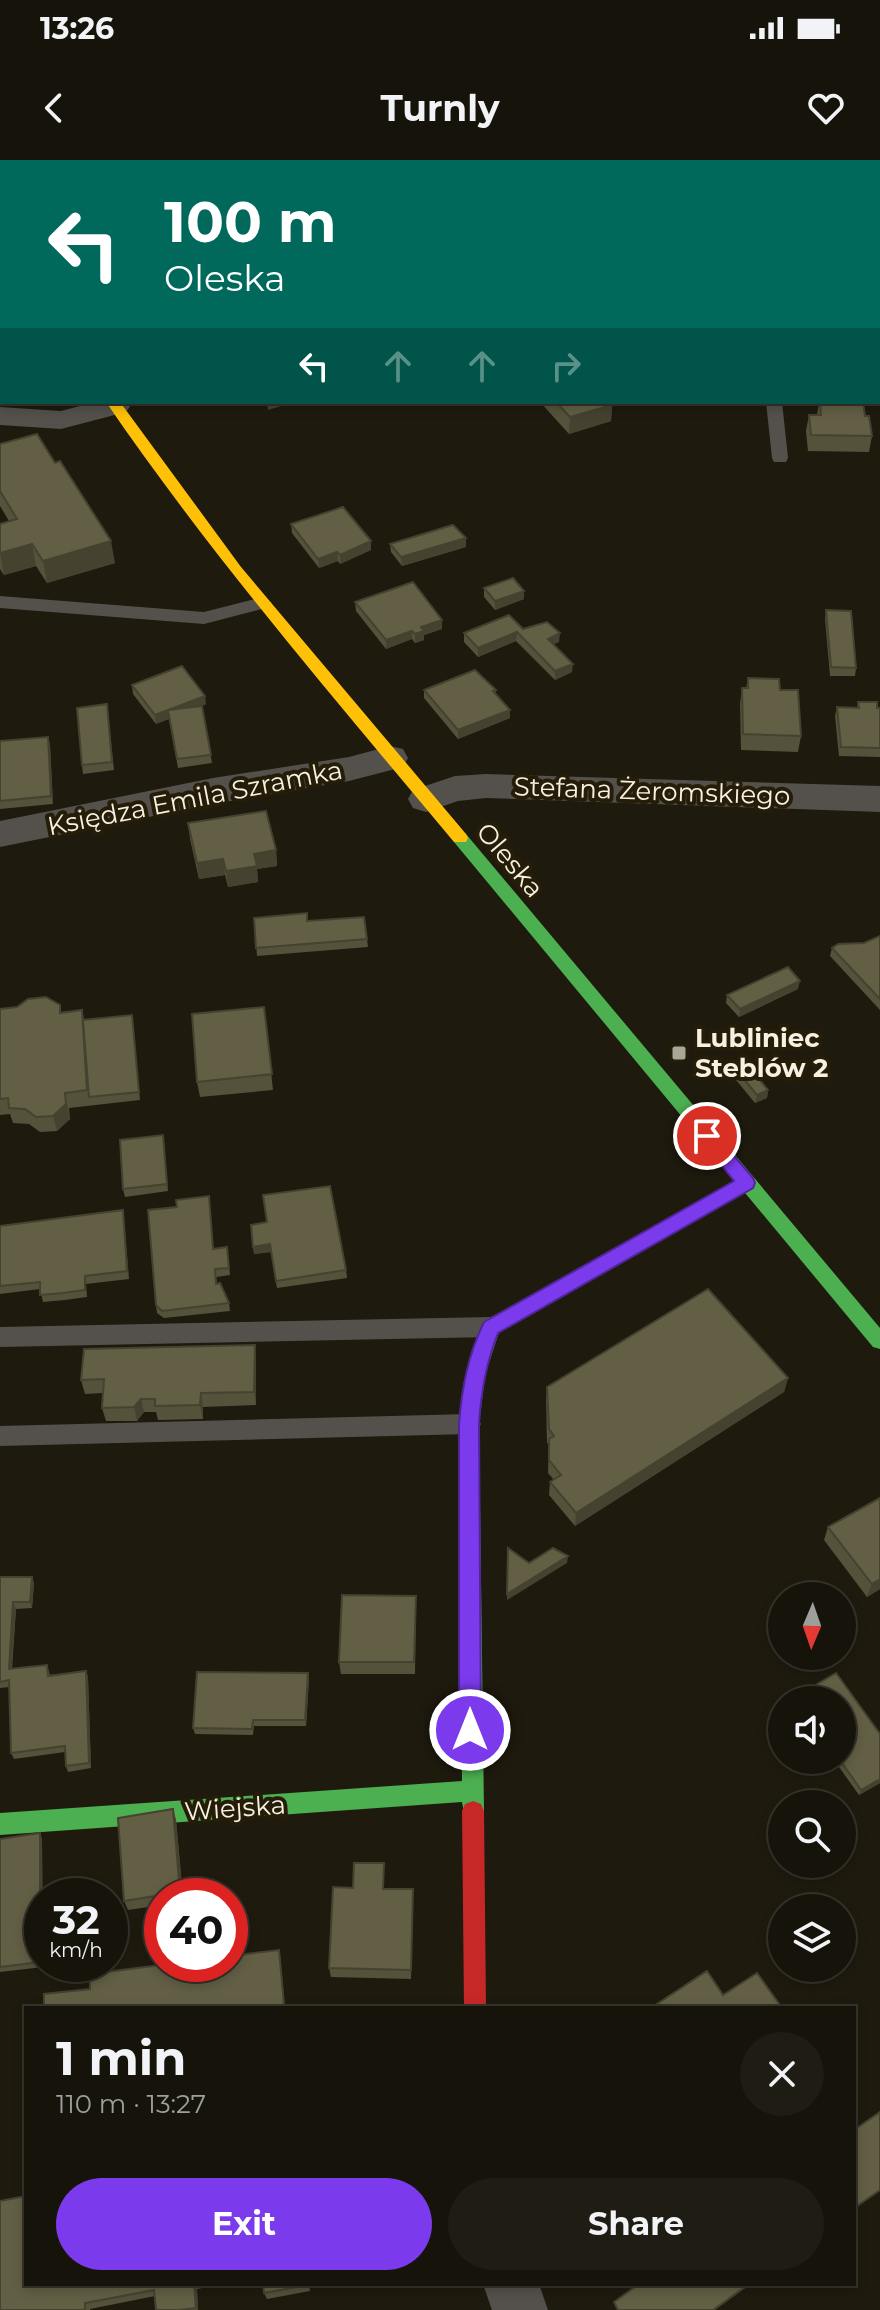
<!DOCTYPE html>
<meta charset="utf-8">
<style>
:root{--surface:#16140a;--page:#1f1d13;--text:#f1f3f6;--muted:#9e9e9c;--line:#35332b;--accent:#7c3aed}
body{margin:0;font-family:Montserrat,sans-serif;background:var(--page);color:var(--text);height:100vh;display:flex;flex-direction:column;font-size:30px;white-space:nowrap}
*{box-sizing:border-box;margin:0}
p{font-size:26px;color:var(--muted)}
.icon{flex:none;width:44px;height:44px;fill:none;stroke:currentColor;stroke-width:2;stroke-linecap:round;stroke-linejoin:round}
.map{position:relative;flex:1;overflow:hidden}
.drawer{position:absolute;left:24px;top:1846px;width:832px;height:280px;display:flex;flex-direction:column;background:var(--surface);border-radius:0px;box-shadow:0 4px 12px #0003,0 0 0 2px var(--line)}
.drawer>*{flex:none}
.hud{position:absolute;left:0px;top:0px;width:880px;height:244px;box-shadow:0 4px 12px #0003,0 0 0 2px var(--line);background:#00695c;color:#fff;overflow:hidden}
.needle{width:52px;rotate:182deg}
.tools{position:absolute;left:768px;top:1422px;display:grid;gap:16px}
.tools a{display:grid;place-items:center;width:88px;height:88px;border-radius:50%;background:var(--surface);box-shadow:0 4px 12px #0003,0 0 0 2px var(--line);font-size:40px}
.speed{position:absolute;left:24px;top:1718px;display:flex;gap:16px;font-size:40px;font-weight:700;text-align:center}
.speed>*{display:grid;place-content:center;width:104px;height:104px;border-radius:50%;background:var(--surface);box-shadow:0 4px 12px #0003,0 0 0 2px var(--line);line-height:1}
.speed small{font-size:20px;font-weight:400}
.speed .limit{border:12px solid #d22;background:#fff;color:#111}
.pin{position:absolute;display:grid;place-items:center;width:68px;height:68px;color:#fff;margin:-34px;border:4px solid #fff;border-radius:50%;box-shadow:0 2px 8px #0007}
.me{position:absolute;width:88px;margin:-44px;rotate:0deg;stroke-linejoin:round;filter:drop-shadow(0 0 6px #0008)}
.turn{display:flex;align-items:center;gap:28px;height:168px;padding:0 32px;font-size:36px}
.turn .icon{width:104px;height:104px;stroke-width:2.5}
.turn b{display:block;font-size:56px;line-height:68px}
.lanes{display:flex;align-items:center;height:76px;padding:0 32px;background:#0003;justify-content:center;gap:40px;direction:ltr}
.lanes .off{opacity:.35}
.round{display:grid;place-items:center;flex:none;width:84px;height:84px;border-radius:42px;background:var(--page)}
.head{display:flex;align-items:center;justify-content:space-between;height:136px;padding:0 32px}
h1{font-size:48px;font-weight:700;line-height:60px}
.button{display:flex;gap:16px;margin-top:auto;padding:16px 32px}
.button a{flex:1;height:92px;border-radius:48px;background:var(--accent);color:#fff;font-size:32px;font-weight:700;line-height:92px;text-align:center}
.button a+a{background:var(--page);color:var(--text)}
.status{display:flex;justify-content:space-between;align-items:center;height:56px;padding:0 40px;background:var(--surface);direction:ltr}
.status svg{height:22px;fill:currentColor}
header{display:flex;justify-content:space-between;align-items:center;height:104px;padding:0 32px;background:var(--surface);font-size:36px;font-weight:700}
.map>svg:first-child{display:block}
</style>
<div class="status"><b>13:26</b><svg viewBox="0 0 49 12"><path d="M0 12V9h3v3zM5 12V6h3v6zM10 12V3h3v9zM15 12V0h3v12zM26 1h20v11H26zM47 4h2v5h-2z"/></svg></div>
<header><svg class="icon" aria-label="back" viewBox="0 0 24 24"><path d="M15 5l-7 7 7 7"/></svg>Turnly<svg class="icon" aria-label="heart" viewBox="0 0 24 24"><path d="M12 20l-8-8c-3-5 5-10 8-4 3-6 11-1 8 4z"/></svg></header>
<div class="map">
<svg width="880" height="2150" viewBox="0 0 880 2150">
<rect width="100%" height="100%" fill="#1e1a0e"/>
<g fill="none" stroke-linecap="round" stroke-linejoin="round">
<!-- lane -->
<path fill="#54514d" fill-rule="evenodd" d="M766 242H782L788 298 786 302H774L772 298Z
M0 436 204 452 263 437 272 443 269 447 204 464 0 448Z
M491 1157 499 1160 502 1167 499 1174 491 1177 0 1187V1167Z
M469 1254 477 1257 481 1264 477 1271 469 1274 0 1286V1266Z"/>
<!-- street -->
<path fill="#54514d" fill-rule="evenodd" d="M13 0H48L11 2Z
M878 140H880V158H878Z
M95 242H127L130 246 126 252 61 269 0 265V247L61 251Z
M390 586 403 589 408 598 403 607 349 621 213 644 0 687V661L213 618 349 597Z
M486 614 880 626V652L486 638 458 641 426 652 413 648 408 639 413 630 455 616Z
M483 2124H539L548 2150H492Z"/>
<!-- fast -->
<path fill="#4caf50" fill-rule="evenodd" d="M460 672 466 674 880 1168V1189L873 1187 454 682 452 678Z
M600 1097 606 1100 609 1105 606 1110 499 1172 485 1215 479 1264 484 1651 481 1658 473 1661 465 1658 462 1642 0 1675V1653L462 1621 459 1264 467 1215 484 1161Z"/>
<!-- slow -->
<path fill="#ffc107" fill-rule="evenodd" d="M106 242H120L241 407 466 674 468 678 466 682H454C334 538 212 397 106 242Z
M746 1016 752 1018 755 1023 752 1028 606 1110H594L591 1105 594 1100Z"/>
<!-- jam -->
<path fill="#c62828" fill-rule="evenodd" d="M0 62 2 63V73L0 72Z
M473 1641 481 1644 484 1651 486 1848H464L462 1651 465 1644Z"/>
</g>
<!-- wall -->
<path fill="#54523b" d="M353 0H416V2H354Z
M878 208H880V246L863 245 865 256 872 276 869 292 808 291 806 271 809 255H817L819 242H878Z
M540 242H610L612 245 611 261 569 274Z
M0 284 55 303 115 403 47 423 36 406 4 415 0 409V364L9 361 0 346Z
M291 364 371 381V390L340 404 338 401 319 408 292 373Z
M466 378V387L402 406 391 392 390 384Z
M484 428 524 431V439L495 450 484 437Z
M355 442 442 469 424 475V480L415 483 412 479 386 489 356 451Z
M826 450 856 508 855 516H830L825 459Z
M523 469 559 482 554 484 572 512 555 520 516 481 478 497 464 482V473Z
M748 518 780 530 801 576 798 592 741 590 740 544 742 528H746Z
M132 525 206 544 202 546 212 603 178 608 169 559 156 564 133 534Z
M424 530H496L495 534 510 550V558L458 579 424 538Z
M858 542 880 548V597L839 596 835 556 837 547 857 548Z
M108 553 114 610 83 614 82 605Z
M48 577 50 585 53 644 0 649V581Z
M188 663 276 690 277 706 257 709 258 722 228 727 225 715 199 719 190 679Z
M254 758 307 761 367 779 368 787 257 796Z
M880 776V850L830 796 832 788 864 783Z
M798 829 739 857 726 843 727 835Z
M264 847 273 930 200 937 197 922Z
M0 849 61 852 82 850 84 860 133 864 140 940 69 948 70 959 57 971 40 972 29 964 13 963 10 954 0 955Z
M738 912 768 930 767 938 755 943 736 920Z
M164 983 168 1031 125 1037 123 1029Z
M123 1050 129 1119 86 1124 87 1137 65 1140 43 1142 40 1129 0 1134V1066Z
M251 1065 346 1110 347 1118 277 1128 271 1092 254 1094Z
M227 1087 230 1115 216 1117 217 1124 229 1143 230 1151 164 1158 157 1153 156 1145 214 1089Z
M255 1185 256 1199V1245L203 1247V1259L158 1260 156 1252H144L137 1261H106L102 1248 103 1233 85 1234 81 1220Z
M788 1218 784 1232 575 1366 549 1335 550 1322 554 1320 548 1313 549 1284 547 1283 546 1240 547 1227Z
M880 1338V1429L867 1437 824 1380 828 1367Z
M0 1417H32L34 1423 32 1448 16 1449 12 1509 47 1505 50 1515 86 1511 88 1517 91 1608 68 1612 66 1606 65 1592 14 1599 11 1593 9 1527 0 1528Z
M416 1448 415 1514H341L339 1502Z
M308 1513 309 1519 306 1566H254L253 1575 195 1574 193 1568Z
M836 1513 880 1574V1623L859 1635 834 1600H842V1540H794L795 1537Z
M173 1649 176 1660 183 1736H162V1745L128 1750 124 1741Z
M40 1673 42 1679 43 1807 0 1812V1679Z
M384 1703V1729L413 1738 411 1819 331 1817 329 1808 353 1728Z
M280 1795 285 1848H44L90 1829Z
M26 2124H223L197 2129 198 2150H156L155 2136 90 2149V2150H0Z
M309 2124 310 2131 267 2139 264 2133Z"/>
<!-- shaded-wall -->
<path fill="#454230" d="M196 0H208V2H187Z
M405 0H416V2H397Z
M267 242H295L268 250Z
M612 245 611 261 569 274 570 257Z
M466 378V387L402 406 401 397Z
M111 381 115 403 47 423 43 401Z
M371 381V390L340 404V395Z
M32 384 36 406 4 415 0 393Z
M337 392 338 401 319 408 318 399Z
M524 431V439L495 450V441Z
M442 460V469L424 475V480L415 483V474L421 467Z
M412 471V479L386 489V480Z
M517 472 516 481 478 497V488Z
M560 473 559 482 547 487 548 479Z
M573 504 572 512 555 520V511Z
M205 536 206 544 156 564 155 555Z
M510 550V558L458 579V570Z
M48 577 50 585 53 644 51 636Z
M276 690 277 706 257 709 258 722 228 727 226 711 254 694Z
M223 699 225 715 199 719 197 703Z
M800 821 798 829 739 857 740 849Z
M768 930 767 938 755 943 757 935Z
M65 933 70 959 57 971 53 956Z
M123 1050 124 1058 129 1119 127 1111Z
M270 1084 271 1092 254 1094 253 1087Z
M255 1185 256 1199V1245L254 1232Z
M788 1218 784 1232 575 1366 576 1353Z
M201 1233 203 1247V1259L200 1245Z
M141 1239 144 1252 137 1261 134 1247Z
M568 1396 567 1403 507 1440V1434Z
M32 1417 34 1423 32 1448 30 1442Z
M880 1419V1429L867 1437 872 1424Z
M13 1442 16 1449 11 1515 9 1509Z
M86 1511 88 1517 91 1608 89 1603Z
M308 1513 309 1519 306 1566 305 1560Z
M880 1619V1623L859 1635 861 1630Z
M173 1649 176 1660 183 1736H181L180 1732Z
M40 1673 42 1679 43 1807 40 1802Z
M194 2124 197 2129 198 2150 196 2148Z
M749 2124H751L715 2150H713Z"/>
<!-- building -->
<path fill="#625f45" stroke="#454230" stroke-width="2" d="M82 0H103L105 2H73Z
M366 0H394L396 2H368Z
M878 208H880V237H878Z
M556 242H610L612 245 570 257Z
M820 242H863L865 256H869L872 276 811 275 809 255H821Z
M37 274 55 303 60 301 111 381 43 401 32 384 0 393V364L17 359 0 331V284Z
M343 347 371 381 340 395 337 392 318 399 291 364Z
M453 365 466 378 401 397 390 384Z
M513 418 524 431 495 441 484 428Z
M413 422 442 460 421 467 424 471 415 474 412 471 386 480 355 442Z
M826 450 851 451 856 508 831 507Z
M509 455 523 469 547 462 560 473 548 479 573 504 555 511 517 472 478 488 464 473Z
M182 506 205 536 155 555 132 525Z
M475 510 496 530 493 531 510 550 458 570 424 530Z
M748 518 779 519 780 530H798L801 576 743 574 742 528H748Z
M858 542H877V548H880V588L841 587 837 547 859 548Z
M107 544 112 602 82 605 77 548Z
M202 546 211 595 177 599 168 550Z
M48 577 51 636 0 641V581Z
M266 651 276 690 254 694 257 706 226 711 223 699 197 703 188 663Z
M307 753V761L364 757 367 779 256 788 254 758Z
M880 776V839L832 788 838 784 864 783Z
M788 807 800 821 740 849 727 835Z
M46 837 60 845V853L82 850 87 930 65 933 66 944 53 956 36 957 25 949 9 948 8 938 0 939V849L17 847 28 839Z
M264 847 272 914 197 922 192 854Z
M132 855 139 932 89 937 83 860Z
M749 907 768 930 757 935 738 912Z
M163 975 167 1024 123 1029 120 980Z
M330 1026 346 1110 276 1121 270 1084 253 1087 251 1065 267 1062 263 1035Z
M209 1036 213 1089 227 1087 229 1108 215 1109 216 1124 220 1123 229 1143 162 1151 156 1145 148 1050 177 1047 176 1040Z
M123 1050 127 1111 85 1116V1130L63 1133 40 1135V1122L0 1126V1066Z
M708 1129 788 1218 576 1353 550 1322 561 1315 549 1300V1279L554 1276 549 1269 547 1227Z
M255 1185 254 1232 201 1233 200 1245 155 1246V1239H141L134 1247 102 1248 104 1219 81 1220 84 1189Z
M880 1338V1419L872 1424 828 1367Z
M508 1388 529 1403 553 1388 568 1396 507 1434Z
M0 1417H32L30 1442H13L9 1509 47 1505 48 1516 86 1511 89 1603 66 1606 65 1586 11 1593 9 1520 0 1522Z
M342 1435 416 1436 414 1502H339Z
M197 1512 308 1513 305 1560H253L252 1569 193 1568Z
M836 1513 880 1574V1619L861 1630 840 1600H842V1540H797L795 1537Z
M173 1649 180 1732 124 1741 118 1658Z
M40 1673V1802L0 1807V1679Z
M354 1703H384L383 1729H413L411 1810 329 1808 333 1727 353 1728Z
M279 1790 284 1845 261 1848H44V1834L90 1829V1814L169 1804H230V1796Z
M707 1811 723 1835 757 1813 782 1848H651Z
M880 1952V2030L854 2048V1970Z
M26 2036V2124H194L196 2148 179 2150H156L154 2130 85 2143V2150H0V2041Z
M263 2124H308V2125L264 2133Z
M639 2124H749L713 2150H618L614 2142Z"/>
<!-- route -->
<path fill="#7c3aed" stroke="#51269a" stroke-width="2" d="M707 969 713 971 753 1018 755 1023 753 1028 498 1173C486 1203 481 1231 479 1264L481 1570 477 1577 470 1580 463 1577 459 1570V1264C462 1227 468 1195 484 1162L734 1021 698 976Z"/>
<!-- markers -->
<rect fill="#aaa698" stroke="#251d07" stroke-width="3" x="671" y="885" width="16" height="16" rx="4"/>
<g text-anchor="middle" stroke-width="8" stroke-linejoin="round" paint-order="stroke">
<!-- street labels -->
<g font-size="26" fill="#f6f1e3" stroke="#251d07">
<text transform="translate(652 631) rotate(2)" y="9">Stefana Żeromskiego</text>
<text transform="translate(195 638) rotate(-11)" y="9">Księdza Emila Szramka</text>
<text transform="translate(510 700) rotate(50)" y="9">Oleska</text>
<text transform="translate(235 1648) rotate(-4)" y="9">Wiejska</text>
</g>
<!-- poi labels -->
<g font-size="26" font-weight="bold" fill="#f6f1e3" stroke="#251d07" text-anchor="start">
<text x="695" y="887">Lubliniec<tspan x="695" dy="30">Steblów 2</tspan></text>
</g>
</g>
</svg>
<div class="tools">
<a><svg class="needle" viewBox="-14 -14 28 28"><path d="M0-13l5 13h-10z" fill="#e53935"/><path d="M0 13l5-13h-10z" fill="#9e9e9c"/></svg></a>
<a><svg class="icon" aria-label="sound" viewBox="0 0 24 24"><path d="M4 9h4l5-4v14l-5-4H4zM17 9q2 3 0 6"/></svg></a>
<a><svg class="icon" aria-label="search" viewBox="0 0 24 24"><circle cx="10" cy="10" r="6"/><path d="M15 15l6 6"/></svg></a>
<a><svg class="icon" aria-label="layers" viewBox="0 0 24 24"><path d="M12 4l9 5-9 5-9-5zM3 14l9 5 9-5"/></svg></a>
</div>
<div class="speed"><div>32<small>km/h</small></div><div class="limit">40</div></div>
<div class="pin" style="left:707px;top:976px;background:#d93025"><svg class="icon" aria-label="arrive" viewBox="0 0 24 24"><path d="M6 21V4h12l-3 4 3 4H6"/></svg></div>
<svg class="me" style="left:470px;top:1570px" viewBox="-20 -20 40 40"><circle r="17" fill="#7c3aed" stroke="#fff" stroke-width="3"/><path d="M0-11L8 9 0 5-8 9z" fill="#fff"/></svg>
<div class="hud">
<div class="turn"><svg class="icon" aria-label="left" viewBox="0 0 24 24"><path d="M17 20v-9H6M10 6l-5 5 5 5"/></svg><div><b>100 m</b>Oleska</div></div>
<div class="lanes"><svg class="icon" aria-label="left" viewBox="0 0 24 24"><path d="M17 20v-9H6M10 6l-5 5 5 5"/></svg><svg class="icon off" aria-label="ahead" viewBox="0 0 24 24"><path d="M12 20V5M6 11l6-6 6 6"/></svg><svg class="icon off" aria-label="ahead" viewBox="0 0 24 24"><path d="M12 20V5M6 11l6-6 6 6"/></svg><svg class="icon off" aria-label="right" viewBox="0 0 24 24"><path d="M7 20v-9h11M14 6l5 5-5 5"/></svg></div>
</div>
<section class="drawer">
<div class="head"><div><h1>1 min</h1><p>110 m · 13:27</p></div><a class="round"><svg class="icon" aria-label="close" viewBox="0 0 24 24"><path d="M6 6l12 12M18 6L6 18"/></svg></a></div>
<div class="button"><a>Exit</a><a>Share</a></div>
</section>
</div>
